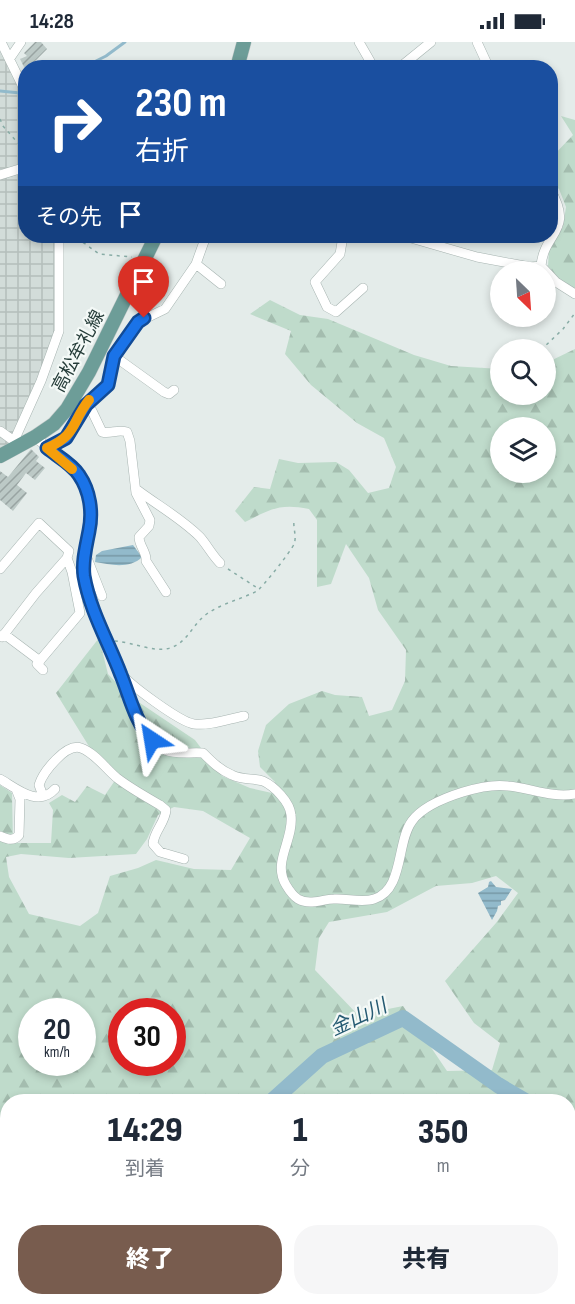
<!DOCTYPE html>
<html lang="ja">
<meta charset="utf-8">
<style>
:root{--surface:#fff;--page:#f6f6f7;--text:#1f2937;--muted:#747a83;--accent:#785c4e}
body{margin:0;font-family:"Sofia Sans Condensed","Noto Sans JP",sans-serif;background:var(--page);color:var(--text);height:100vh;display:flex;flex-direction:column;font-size:22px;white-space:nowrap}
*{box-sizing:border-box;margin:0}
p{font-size:20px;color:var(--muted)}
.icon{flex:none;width:33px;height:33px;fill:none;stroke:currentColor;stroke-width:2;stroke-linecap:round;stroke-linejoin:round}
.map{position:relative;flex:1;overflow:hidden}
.side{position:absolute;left:0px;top:1052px;width:576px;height:212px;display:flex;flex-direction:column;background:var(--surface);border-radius:24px 24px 0 0;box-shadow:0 3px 9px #0003}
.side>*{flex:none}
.guide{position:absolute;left:18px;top:18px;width:540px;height:183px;border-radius:24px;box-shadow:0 3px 9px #0003;background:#1a4fa0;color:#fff;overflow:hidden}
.needle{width:39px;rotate:155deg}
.tools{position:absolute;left:490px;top:219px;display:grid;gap:12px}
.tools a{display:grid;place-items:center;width:66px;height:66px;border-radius:50%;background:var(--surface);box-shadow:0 3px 9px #0003;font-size:30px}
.speed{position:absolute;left:18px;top:956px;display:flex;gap:12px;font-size:30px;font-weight:700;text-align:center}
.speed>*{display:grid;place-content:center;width:78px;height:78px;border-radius:50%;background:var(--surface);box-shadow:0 3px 9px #0003;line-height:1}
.speed small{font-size:15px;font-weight:400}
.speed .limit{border:9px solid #d22;background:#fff;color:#111}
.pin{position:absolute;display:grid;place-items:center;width:51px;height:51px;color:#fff;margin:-62px -26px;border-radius:50% 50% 50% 0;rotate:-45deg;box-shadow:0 0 6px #0007}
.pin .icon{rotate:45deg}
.me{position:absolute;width:66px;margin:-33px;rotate:327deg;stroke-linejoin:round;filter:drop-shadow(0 0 4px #0008)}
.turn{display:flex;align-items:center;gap:21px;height:126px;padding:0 18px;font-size:27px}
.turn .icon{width:78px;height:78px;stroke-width:2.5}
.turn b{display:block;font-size:42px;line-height:51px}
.then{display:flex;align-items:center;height:57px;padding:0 18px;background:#0003;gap:12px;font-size:22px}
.eta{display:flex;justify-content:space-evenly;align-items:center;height:102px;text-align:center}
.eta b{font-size:36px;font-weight:800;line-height:42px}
.action{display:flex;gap:12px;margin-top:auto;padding:12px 18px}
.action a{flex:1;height:69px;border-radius:24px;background:var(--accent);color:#fff;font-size:24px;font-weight:800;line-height:69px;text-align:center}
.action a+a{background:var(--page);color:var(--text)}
.status{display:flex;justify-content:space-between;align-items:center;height:42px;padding:0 30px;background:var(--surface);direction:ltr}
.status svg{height:16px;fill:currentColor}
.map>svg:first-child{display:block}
</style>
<div class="status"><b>14:28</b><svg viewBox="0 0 49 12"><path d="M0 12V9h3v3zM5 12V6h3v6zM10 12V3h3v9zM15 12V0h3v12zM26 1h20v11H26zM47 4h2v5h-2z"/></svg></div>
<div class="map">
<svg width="575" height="1262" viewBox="0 0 575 1262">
<defs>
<pattern id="industrial-grid" width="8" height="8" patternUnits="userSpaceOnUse" patternTransform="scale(1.5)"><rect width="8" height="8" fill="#d2dcd9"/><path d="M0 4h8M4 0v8" fill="none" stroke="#b4bebb"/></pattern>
<pattern id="forest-firs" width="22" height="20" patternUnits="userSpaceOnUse" patternTransform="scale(1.5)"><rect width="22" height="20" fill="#bfdbcb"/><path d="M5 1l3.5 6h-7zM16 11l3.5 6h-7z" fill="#a4bdaf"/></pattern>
<pattern id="water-rules" width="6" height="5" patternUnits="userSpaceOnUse" patternTransform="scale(1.5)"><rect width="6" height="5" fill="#92bacb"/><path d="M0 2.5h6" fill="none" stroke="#7798a6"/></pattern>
<pattern id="building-hatch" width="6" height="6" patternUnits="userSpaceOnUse" patternTransform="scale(1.5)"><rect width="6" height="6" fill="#bcc9c6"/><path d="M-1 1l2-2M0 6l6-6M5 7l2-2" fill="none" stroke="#99a4a2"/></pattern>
</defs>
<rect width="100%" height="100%" fill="#e4ecea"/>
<!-- industrial -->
<path fill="url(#industrial-grid)" d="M0 0 25 54 26 194H59V289L14 399 0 411Z"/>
<!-- forest -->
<path fill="url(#forest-firs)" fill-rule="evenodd" d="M561 74 575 78V247L562 240 548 224 549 208 563 185 566 165 559 147 551 140V116L573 93Z
M270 258 300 273 328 277 414 313 451 324 501 327V352H546V321L575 307V1262H85L82 1256H568V1059H8L7 1218 0 1217V743L12 751 13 801H51L53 768 49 761 62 753 75 760 87 744 105 753 118 734 90 706 56 651 99 596 108 632 128 653 195 698 222 734 250 746 272 751 275 740 260 725 258 709 266 683 289 662 322 649 335 653 362 655 369 674 392 668 405 639 406 608 378 568 369 536 346 502 331 542 317 545V478L309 467C280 461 271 467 245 480L235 469 254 445 270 447 279 417 298 421 336 420 349 428 368 451 389 446 396 425 384 396 357 381 311 343 285 312 291 289 250 272ZM501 386H546V430H501ZM174 765 203 769 250 796 231 828 194 827 156 818 138 826 110 834 98 871 80 884 29 872 9 835 6 815 21 812 69 816 136 812 147 797 158 773ZM496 834 518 851 496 881 445 939 474 981 500 1001 492 1028 447 1029 403 964 358 973 315 928 319 896 329 880 387 870 436 844 472 841ZM32 969H82V1020H32ZM122 969H172V1020H122Z"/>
<!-- water -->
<path fill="url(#water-rules)" d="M133 503 142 515C130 527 111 523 95 520L96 513 102 509Z
M491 839 496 845 512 847 505 858 501 859V863L498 864 497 869 492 878 478 851 488 845 489 840Z"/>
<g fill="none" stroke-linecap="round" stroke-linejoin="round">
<!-- stream -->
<path stroke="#92bacb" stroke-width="3" d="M90 22 106 14 125 0
M0 49 20 51"/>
<!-- river -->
<path stroke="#92bacb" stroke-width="16" d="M272 1059 322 1014 403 976 498 1043 525 1059
M568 1085 575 1089
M0 1206H8"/>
</g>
<!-- building -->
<path fill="url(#building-hatch)" d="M35 0H41L47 7 32 22 24 25 20 17 27 14 24 11Z
M31 407 39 415 36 419 45 426 35 438 26 431 17 443 27 451 13 469 0 458V429L8 435Z"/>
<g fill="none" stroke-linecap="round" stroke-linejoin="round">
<defs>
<path id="street" d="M1 0 26 51
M359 0 374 26
M477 0 489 26
M10 16 21 0
M399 26 431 0
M0 133 26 125
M550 147C575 190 544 189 541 224L556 240 575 252
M343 194 340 212 315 240 327 265 336 270 363 246
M404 194 477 215 530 225 541 224
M196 222 221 242
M114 314 164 350 169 352 174 348
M86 363 92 369 102 390C111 392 118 387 127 390L130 399 136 451 150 478 149 484 139 495C139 504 147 510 146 519L166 550
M0 389 14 399
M35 395C57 414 83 430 90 459 96 481 82 502 83 522 83 545 108 610 120 630 128 642 180 680 194 682 209 684 229 677 244 674
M47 406 66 396 86 363 108 343 114 314 138 280 165 267 196 222 206 194
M16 407 14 399 41 339 59 289V194
M136 447C157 463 181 476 200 495 207 503 212 513 220 521
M87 516 102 554
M0 527 39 481 69 509 67 516 36 551 2 595 0 594
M4 592 40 619
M43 628 37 622 80 571 72 530 67 516
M121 631C128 653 142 701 165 708 177 713 190 710 203 711 212 720 220 728 232 733 242 738 253 736 263 739 274 744 290 760 291 773 294 798 272 820 286 843 289 848 293 854 298 857 310 864 322 857 334 857 346 856 362 861 374 857 404 848 396 801 412 779 422 765 447 755 463 750 476 746 495 742 508 744 531 746 551 756 575 752
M0 737C16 746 38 766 55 747
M43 754 39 743C43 730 66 701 81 706 95 711 106 727 117 736 130 746 146 755 160 763L166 768C165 781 154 789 153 802L160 810 184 817
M0 794C7 797 13 800 19 793L20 757 16 747
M0 1245 11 1262"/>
<path id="primary" d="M237 26 244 0
M0 414 35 395 54 382 67 367 89 330 156 194"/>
</defs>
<!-- street casing -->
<use href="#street" stroke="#a7b4b1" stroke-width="10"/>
<!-- primary casing -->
<use href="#primary" stroke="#c2c8c8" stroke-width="15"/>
<!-- path -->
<path stroke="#88aca6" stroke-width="1.5" stroke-dasharray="3 4.5" stroke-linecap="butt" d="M0 77 3 84 26 110
M68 199 84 201 99 212 132 215
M541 308 563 287 575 271
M228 527 259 547
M115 599C132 600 155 611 170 606 186 601 191 586 203 575 218 562 240 558 257 549 262 546 292 508 294 502 297 495 293 486 294 479"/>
<!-- street -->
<use href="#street" stroke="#fff" stroke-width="9"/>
<!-- primary -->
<use href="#primary" stroke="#6d9d98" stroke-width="14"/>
</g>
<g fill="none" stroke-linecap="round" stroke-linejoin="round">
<defs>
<path id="route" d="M144 276 138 280 114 314 108 343 86 363 66 396 47 406C57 414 72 422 79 433 90 449 93 470 89 489 86 505 82 519 84 534 90 569 109 601 121 633 130 655 135 680 152 698"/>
</defs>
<!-- route casing -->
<use href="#route" stroke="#114b97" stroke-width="15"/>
<!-- route -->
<use href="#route" stroke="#1a73e8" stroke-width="10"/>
<!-- slow -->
<path stroke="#f59e0b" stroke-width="10" d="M72 427 47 406C77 393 71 381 89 358"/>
</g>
<g text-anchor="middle" stroke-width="4.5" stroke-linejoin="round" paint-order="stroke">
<!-- street labels -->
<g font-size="18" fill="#253c39" stroke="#f4f9f7">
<text transform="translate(78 309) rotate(-62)" y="6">高松牟礼線</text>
</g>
<!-- water labels -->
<g font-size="20" font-style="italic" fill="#255a72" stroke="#f4f9f7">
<text transform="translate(358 975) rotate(-25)" y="7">金山川</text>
</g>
</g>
</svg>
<div class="tools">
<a><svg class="needle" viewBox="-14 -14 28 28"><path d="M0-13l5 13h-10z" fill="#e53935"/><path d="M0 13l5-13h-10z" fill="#747a83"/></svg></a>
<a><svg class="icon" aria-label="search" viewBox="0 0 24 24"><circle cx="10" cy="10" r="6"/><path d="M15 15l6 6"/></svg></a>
<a><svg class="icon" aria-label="layers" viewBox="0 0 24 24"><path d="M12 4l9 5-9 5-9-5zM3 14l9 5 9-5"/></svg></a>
</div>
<div class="speed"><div>20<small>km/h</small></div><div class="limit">30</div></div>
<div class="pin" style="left:144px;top:276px;background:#d93025"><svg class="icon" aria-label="arrive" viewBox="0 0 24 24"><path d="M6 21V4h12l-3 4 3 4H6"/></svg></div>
<svg class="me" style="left:152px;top:698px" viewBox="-20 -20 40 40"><path d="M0-17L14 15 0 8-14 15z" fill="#1a73e8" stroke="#fff" stroke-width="4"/></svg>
<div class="guide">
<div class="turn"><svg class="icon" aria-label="right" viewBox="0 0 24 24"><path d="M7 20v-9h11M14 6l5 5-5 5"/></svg><div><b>230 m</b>右折</div></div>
<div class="then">その先<svg class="icon" aria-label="arrive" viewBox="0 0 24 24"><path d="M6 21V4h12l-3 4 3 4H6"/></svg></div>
</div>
<section class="side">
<div class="eta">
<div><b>14:29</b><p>到着</p></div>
<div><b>1</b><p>分</p></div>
<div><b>350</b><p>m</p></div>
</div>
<div class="action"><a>終了</a><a>共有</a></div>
</section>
</div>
